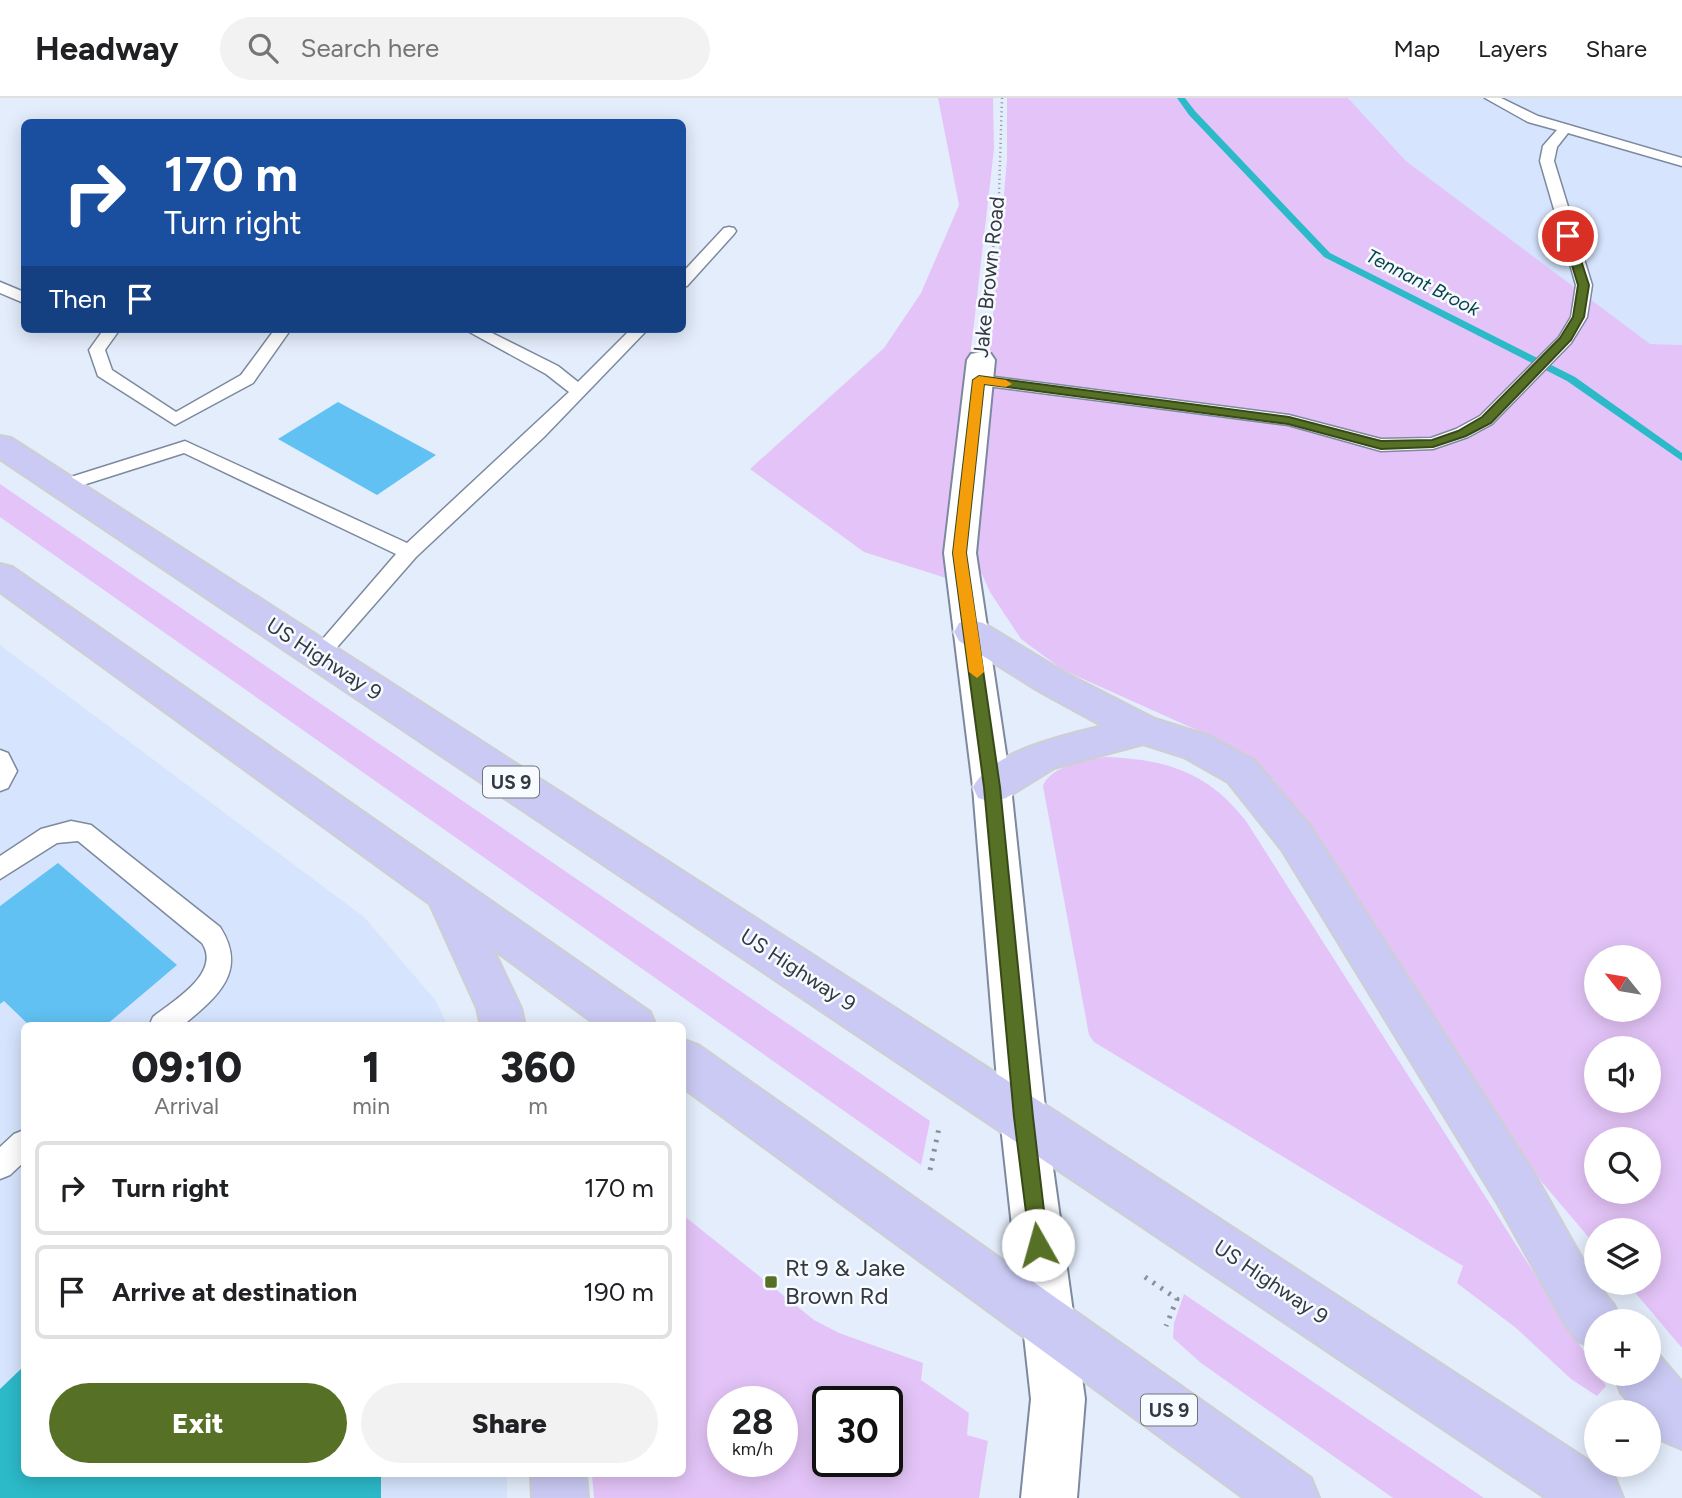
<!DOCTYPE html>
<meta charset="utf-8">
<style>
:root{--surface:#fff;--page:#f2f2f2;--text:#202124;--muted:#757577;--line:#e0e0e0;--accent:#567125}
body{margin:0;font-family:Figtree,sans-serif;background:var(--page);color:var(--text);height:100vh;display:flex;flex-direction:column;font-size:26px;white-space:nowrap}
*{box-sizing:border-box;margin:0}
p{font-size:23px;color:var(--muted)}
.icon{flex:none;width:38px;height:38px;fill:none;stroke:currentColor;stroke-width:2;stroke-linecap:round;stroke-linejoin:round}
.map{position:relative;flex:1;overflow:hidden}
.side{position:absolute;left:21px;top:924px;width:665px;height:455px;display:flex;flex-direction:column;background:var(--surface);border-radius:10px;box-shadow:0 4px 18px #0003}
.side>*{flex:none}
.top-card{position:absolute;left:21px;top:21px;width:665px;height:214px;border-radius:10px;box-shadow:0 4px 18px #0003;background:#1a4fa0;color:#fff;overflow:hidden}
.needle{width:46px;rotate:300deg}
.controls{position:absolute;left:1584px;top:847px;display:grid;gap:14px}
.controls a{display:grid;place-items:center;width:77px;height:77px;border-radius:50%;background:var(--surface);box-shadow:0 4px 18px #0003;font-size:35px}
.speed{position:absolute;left:707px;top:1288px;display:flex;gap:14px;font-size:35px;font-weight:700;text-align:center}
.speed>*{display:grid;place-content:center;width:91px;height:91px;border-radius:50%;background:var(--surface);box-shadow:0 4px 18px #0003;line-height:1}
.speed small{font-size:18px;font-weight:400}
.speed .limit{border:4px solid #111;border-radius:10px;background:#fff;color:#111}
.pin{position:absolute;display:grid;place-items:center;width:60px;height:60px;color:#fff;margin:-30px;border:4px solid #fff;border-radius:50%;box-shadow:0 2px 7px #0007}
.me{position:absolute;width:77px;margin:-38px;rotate:353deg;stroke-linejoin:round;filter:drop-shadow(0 0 5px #0008)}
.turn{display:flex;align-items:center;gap:24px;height:147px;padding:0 28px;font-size:32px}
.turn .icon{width:91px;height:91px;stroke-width:2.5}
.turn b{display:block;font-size:49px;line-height:60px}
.then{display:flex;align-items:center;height:66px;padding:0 28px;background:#0003;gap:14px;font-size:26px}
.eta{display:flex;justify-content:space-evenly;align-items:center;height:119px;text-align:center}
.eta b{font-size:42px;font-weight:800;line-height:49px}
.button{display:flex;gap:14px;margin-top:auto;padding:14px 28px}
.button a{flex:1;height:80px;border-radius:42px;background:var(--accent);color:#fff;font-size:28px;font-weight:800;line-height:80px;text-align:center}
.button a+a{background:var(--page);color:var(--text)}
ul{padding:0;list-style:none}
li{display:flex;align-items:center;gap:21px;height:94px;margin:0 14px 10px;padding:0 14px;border:4px solid var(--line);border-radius:10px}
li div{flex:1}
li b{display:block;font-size:26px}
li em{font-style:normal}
header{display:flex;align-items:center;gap:42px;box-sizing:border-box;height:98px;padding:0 35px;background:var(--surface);border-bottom:2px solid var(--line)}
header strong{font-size:33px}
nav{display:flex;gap:38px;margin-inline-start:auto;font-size:24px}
.search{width:490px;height:63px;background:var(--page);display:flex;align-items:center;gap:18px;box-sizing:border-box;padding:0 24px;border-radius:38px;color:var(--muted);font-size:26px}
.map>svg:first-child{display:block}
</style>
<header>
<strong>Headway</strong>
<div class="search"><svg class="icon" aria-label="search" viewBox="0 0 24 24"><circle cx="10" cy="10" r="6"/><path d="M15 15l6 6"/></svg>Search here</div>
<nav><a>Map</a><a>Layers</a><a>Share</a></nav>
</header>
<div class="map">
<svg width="1682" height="1400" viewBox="0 0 1682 1400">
<rect width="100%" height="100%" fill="#e4edfb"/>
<!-- built -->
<path fill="#d6e5fd" d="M1348 0H1682V247H1650L1406 63Z
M0 547 364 819 436 903 447 927 24 928V1376H507V1400H0Z"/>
<!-- green -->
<path fill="#e4c4f8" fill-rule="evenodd" d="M938 0H993L994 51 966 295 944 445 946 480 864 454 750 371 884 250 921 195 959 107Z
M1007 0H1348L1406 63 1650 246 1682 247V1250L1627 1185H1648V1132H1596V1148L1541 1083 1274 682 1210 638 1063 572 1021 541 990 494 975 461 974 429 1007 62ZM1596 859H1648V912H1596ZM1596 950H1648V1003H1596ZM1596 1041H1648V1094H1596Z
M0 386 930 1023 921 1067 0 419Z
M1105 659C1166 661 1208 674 1246 723L1606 1288 1597 1298 1571 1281 1516 1230 1457 1185 1463 1168 1094 944 1089 937 1043 688C1050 668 1087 662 1105 659Z
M683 1117 814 1222 839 1235 923 1265 921 1282 969 1315 967 1337 988 1343 979 1400H594L592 1376H682ZM723 1304H782V1363H723ZM828 1304H887V1363H828Z
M1184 1196 1484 1400H1393L1201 1265 1173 1240 1174 1225Z"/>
<!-- water -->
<path fill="#2cbac9" d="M24 1268V1376H381V1400H0V1291Z"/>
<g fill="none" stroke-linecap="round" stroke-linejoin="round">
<!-- stream -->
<path fill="#2cbac9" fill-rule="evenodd" d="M1177 0H1185L1195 13 1330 155 1575 279 1682 355V363L1567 283 1324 159 1189 17Z"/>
</g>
<!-- building -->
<path fill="#60c1f2" d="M338 304 436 357 377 397 278 341Z
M58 765 177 867 105 928H30L4 903 0 906V808Z"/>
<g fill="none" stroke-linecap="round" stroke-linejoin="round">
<defs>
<path id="lane" d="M1485 0H1501L1538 18 1682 60V68L1568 35 1557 49 1554 63 1592 187 1587 219 1571 245 1492 326 1468 339 1433 351 1381 353 1288 327 979 287 971 282 979 277 1289 317 1381 341 1431 340 1456 331 1480 318 1559 239 1571 219 1576 187 1540 63 1543 48 1557 32 1528 24Z
M729 129 734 130 736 133 734 136 687 188 682 189V175L724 130Z
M0 184 24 194V205L0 195Z
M104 231H120L105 252 112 272 176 314 241 277 275 231H291L253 285 175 327 98 278 89 252Z
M464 231H484L558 268 578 284 631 231H648L544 339 416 459 325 563 318 566 311 563 308 558 396 456 184 355 61 394 52 388 55 384 185 343 407 445 569 294 546 276Z
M0 652 8 655 17 673 8 690 0 693Z
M71 723 91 727 220 829C249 874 216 900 182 928H149L153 919C173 903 222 875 202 845L78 743 57 745 0 781V758L41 731Z
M24 1032V1064L10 1077 0 1081V1049L14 1036Z"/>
<path id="street" d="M981 254 991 256 995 262 976 455 1011 689 1046 1019 1085 1301 1077 1400H1021L1031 1301 1000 1019 973 689 944 455 967 262 971 256Z"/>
<path id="highway" d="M0 338 11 340 1039 1003 1615 1380 1623 1400H1546L0 361Z
M0 466 12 469 650 914 656 928H598L493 851 521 910 525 928H481L477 910 430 806 0 494Z
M971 522 983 525 1065 575 1155 621 1209 638 1254 662 1310 728 1532 1072 1596 1185 1614 1207 1621 1223H1596V1251L1578 1243 1566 1228 1498 1106 1282 752 1228 684 1184 659 1143 646 1054 670 1006 700 992 704 978 700 973 689C992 653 1066 637 1103 628L1039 593 959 543 954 534 959 525Z
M682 941 698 947 1311 1380 1319 1400H1244L682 989Z
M1648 1253 1659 1257 1682 1284V1351L1663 1343 1648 1326V1314H1638L1621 1295 1614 1276H1648Z
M531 1376H586L588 1400H532Z"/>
</defs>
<!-- lane casing -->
<use href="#lane" stroke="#7c899e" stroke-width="3"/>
<!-- street casing -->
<use href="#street" stroke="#7c899e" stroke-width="4"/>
<!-- highway casing -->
<use href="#highway" stroke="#cecfd1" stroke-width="4"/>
<!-- path-far1 -->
<path stroke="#878f9a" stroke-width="2.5" stroke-dasharray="1 3.5" stroke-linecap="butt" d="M984 234 999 97 1002 0"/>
<!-- path -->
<path stroke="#878f9a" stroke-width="5" stroke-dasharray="2.5 7" stroke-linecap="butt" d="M930 1072 939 1030
M1145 1179 1177 1201 1166 1228"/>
<!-- lane -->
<use href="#lane" fill="#fff" fill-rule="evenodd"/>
<!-- street -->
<use href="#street" fill="#fff" fill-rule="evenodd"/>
<!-- highway -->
<use href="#highway" fill="#cacaf4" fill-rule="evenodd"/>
</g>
<!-- route -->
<path fill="#567125" stroke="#384918" stroke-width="2" d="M1568 135 1573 138 1589 187 1584 219 1571 242 1491 325 1466 338 1433 349 1381 351 1288 326 984 286 966 455 1000 689 1033 1019 1048 1147 1046 1154 1038 1157 1031 1154 1014 1019 984 689 953 455 973 282 979 278 1289 319 1381 343 1432 342 1458 333 1482 319 1560 240 1573 219 1578 187 1563 138Z"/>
<!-- slow -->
<path fill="#f59e0b" d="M979 278 1006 282 1012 286 1006 289 984 286 966 455 984 574 977 580 969 574 953 455 973 282Z"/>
<!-- markers -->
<rect fill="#567125" stroke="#f7fafe" stroke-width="2.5" x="764" y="1177" width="14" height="14" rx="3.5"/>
<g text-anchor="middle" stroke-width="5" stroke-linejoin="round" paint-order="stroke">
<!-- far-water labels -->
<g font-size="19" font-style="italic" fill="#05434a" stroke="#f7fafe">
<text transform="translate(1423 184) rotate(27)" y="7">Tennant Brook</text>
</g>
<!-- shield labels -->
<g fill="#f7fafe" stroke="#6e737a" stroke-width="2">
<rect x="483" y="668.5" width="56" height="31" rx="5"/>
<rect x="1141" y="1296.5" width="56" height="31" rx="5"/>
</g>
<g font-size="19" font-weight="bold" fill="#333941">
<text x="511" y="691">US 9</text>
<text x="1169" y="1319">US 9</text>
</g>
<!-- street labels -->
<g font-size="21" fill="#333941" stroke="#f7fafe">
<text transform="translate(989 179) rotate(-84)" y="7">Jake Brown Road</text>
<text transform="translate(324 561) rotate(33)" y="7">US Highway 9</text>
<text transform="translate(798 872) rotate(33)" y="7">US Highway 9</text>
<text transform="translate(1271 1184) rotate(34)" y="7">US Highway 9</text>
</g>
<!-- near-poi labels -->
<g font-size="24" fill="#333941" stroke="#f7fafe" text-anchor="start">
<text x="785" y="1178">Rt 9 &amp; Jake<tspan x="785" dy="28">Brown Rd</tspan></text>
</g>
</g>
</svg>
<div class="controls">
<a><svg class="needle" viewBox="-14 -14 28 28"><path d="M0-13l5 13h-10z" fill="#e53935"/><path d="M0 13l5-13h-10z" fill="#757577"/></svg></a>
<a><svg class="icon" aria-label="sound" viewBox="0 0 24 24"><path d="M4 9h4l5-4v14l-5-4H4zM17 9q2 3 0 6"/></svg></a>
<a><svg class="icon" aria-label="search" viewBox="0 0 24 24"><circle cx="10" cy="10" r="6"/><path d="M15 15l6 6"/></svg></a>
<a><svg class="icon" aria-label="layers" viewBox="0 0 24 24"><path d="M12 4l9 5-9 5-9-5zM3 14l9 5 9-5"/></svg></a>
<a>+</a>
<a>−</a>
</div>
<div class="speed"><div>28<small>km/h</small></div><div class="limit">30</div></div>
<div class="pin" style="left:1568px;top:138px;background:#d93025"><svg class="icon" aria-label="arrive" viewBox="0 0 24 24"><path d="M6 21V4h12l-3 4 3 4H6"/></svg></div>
<svg class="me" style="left:1038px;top:1147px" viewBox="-20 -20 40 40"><circle r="19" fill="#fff"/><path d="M0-13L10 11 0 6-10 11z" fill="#567125"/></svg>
<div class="top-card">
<div class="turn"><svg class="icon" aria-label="right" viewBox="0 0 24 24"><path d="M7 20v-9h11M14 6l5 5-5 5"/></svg><div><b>170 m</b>Turn right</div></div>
<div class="then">Then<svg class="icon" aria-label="arrive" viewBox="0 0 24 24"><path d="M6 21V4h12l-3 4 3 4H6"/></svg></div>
</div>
<section class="side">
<div class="eta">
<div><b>09:10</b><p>Arrival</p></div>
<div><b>1</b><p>min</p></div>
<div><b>360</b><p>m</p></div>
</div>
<ul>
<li><svg class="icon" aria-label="right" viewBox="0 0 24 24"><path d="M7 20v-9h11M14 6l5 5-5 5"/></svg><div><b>Turn right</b></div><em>170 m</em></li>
<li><svg class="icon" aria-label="arrive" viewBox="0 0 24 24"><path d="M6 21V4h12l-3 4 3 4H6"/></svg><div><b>Arrive at destination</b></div><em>190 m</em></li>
</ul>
<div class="button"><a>Exit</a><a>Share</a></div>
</section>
</div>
